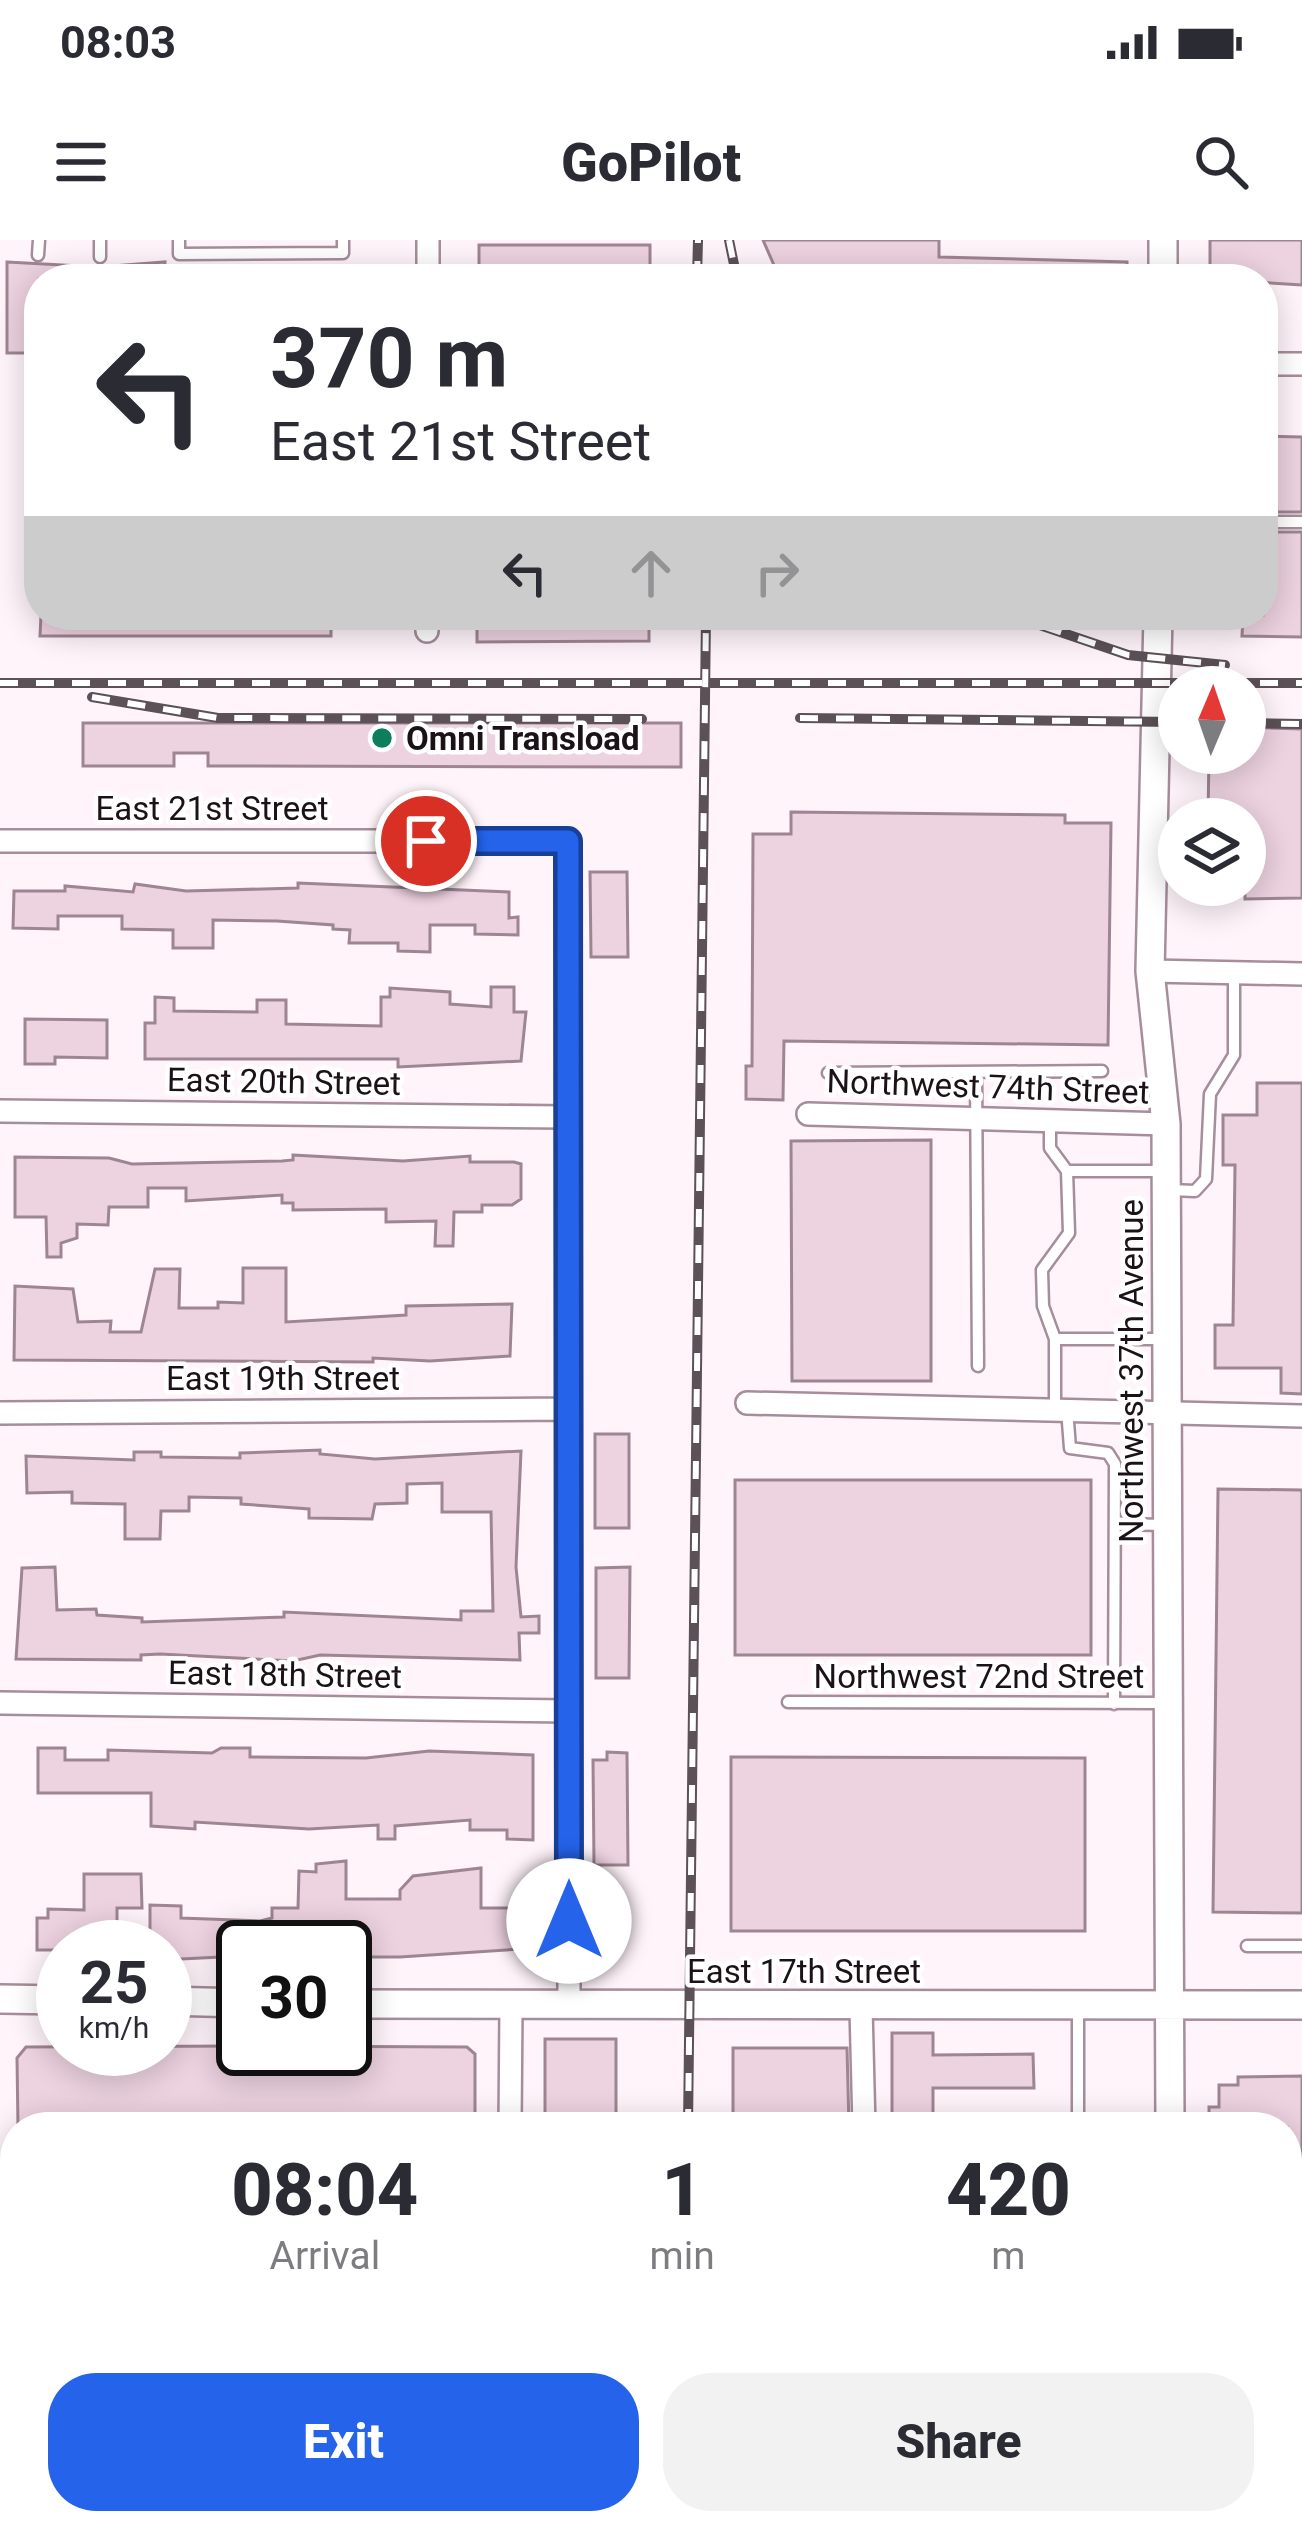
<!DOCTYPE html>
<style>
:root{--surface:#fff;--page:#f2f2f3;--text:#2b2b33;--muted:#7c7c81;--accent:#2563eb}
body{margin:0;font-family:Roboto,sans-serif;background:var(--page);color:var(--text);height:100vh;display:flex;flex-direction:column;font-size:45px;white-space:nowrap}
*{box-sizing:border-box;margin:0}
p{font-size:39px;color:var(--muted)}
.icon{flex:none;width:66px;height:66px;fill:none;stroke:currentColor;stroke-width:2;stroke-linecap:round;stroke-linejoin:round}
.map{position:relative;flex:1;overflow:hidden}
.drawer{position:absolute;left:0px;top:1872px;width:1302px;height:423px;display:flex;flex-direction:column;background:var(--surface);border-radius:48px 48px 0 0;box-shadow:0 6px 30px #0003}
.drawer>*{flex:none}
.top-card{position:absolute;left:24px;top:24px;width:1254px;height:366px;border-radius:48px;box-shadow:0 6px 30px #0003;background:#fff;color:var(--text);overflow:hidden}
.needle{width:78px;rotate:2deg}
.tools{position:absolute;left:1158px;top:426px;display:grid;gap:24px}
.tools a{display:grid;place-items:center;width:108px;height:108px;border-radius:50%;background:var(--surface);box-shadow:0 6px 30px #0003;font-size:60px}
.speed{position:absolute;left:36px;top:1680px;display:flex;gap:24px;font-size:60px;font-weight:700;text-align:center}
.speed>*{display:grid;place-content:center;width:156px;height:156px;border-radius:50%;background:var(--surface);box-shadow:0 6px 30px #0003;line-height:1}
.speed small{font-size:30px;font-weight:400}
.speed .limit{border:6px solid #111;border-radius:18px;background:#fff;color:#111}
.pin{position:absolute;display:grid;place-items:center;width:102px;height:102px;color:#fff;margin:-51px;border:6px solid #fff;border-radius:50%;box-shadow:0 3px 12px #0007}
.me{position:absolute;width:132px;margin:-66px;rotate:0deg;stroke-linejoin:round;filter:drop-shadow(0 0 9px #0008)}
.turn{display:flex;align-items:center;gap:42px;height:252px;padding:0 48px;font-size:54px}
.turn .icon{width:156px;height:156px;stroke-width:2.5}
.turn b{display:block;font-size:84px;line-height:102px}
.lanes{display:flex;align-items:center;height:114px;padding:0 48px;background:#0003;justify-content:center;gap:60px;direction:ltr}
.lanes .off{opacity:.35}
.eta{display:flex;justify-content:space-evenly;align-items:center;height:204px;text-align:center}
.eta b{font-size:72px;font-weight:800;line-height:84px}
.action{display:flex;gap:24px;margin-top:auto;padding:24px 48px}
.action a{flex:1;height:138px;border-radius:48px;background:var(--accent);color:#fff;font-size:48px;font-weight:800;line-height:138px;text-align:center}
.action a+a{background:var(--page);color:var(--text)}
.status{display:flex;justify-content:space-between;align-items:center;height:84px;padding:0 60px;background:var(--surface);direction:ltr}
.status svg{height:33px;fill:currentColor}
header{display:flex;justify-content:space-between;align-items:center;height:156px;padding:0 48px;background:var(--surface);font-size:54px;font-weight:800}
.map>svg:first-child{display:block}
</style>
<div class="status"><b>08:03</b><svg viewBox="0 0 49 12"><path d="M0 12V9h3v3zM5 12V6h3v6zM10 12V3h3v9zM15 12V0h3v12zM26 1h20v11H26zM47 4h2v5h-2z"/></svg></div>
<header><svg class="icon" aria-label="menu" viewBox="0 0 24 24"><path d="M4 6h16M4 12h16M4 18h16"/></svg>GoPilot<svg class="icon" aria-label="search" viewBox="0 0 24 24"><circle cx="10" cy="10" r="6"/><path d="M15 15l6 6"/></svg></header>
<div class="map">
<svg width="1302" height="2294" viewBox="0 0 1302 2294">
<rect width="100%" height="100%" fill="#fff4fa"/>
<!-- building -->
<path fill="#edd2e0" stroke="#9e8592" stroke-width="3" d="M763 0H939V17L1127 22V39H780Z
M1210 0H1302V45L1210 39Z
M479 5H650V39H479Z
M7 22 99 27 165 22 164 39H39V113H7Z
M1263 196 1302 197V272H1263Z
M1263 292H1302V397L1242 396 1243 375H1263Z
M41 375H331V396H40Z
M477 375H649V401L477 402Z
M83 483H681V527L208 526V513H174V526H83Z
M1245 487 1302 489V658L1245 659V579H1208L1209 513H1245Z
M791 572 1065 575V583H1111L1108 805 784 801 783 860 746 859V826H752L753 594H791Z
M590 632H627L628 717H591Z
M298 643 509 652V678L518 677V695L475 694V685H430V712L398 711V703H349L350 690 333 689V685L277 681 213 680V708H173V690L122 689V676H58V689L13 688 14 651H65V646L133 652 135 644 186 651 298 648Z
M491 747H514V772H526L521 821 398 827V819H145V783H155V757L174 758V771L257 772V760H286V784L381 786V757H390V748L450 752V764L491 767Z
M25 779 107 780V818L55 817V824H25Z
M1257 843H1302V1154L1281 1153V1128H1215V1085H1233L1235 925H1223V875H1257Z
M931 900V1141H792L791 901Z
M293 915 403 921 470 916V922H514L521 924V959L512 965H482V972H454L453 1006H435L436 981 386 982V969L293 970V963H282V955L186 961V948H148V967H109L108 985 77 984V998L61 1003V1017H47L46 977H15V917L109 918 132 924 282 921 293 920Z
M243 1028H286V1082L406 1075V1066L512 1064 510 1116 430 1121 373 1118V1122L14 1120 15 1046 73 1049 78 1082 111 1081 110 1092H141L155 1029H180L179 1068H218V1062L243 1063Z
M595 1194H629V1288H595Z
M320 1210V1214L375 1219 521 1211 516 1327 521 1377 539 1376V1393H519L520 1420 320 1415 293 1421 160 1414 141 1415V1420L16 1419 22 1328 55 1327 57 1370 96 1369 97 1375 142 1378V1382L284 1377V1372L461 1380V1371H493L491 1272H442V1243L407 1244V1263L375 1264 372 1279 309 1278V1269L241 1264V1258L189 1257V1271H161L160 1299H125V1264L72 1263V1252L27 1253 26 1216 134 1220V1212H161V1217L240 1218V1213Z
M735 1240H1091V1415H735Z
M1218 1249 1302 1250V1673L1213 1672Z
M630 1327 629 1438H596V1328Z
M38 1508H65V1520H108V1510L212 1513 221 1508H250V1517L366 1518 429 1511 533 1515V1600L507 1599V1590H470V1580L395 1586V1599H378V1585L309 1589 195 1582V1589L151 1586V1553H38Z
M607 1512 627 1513 628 1625H594L593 1520H607Z
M731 1517 1085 1518V1691H731Z
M346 1621V1659H400V1650L413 1636 481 1628V1668H526L521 1709 400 1717H346L345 1707H242V1712H220V1717L181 1719H165V1707H150V1665L181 1666V1678L260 1681 272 1678V1668H298L299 1631 316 1632V1624Z
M84 1634H141L142 1668H117V1701H72V1707L63 1710H37V1678H48V1669L84 1670Z
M892 1793H933V1815L1033 1814 1034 1848H933V1887H892Z
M545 1799H616V1887H545Z
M238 1806 467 1807 475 1814V1887H18L17 1818 26 1807Z
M733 1808H847L849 1887H733Z
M1302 1836V2294H1287V1887H1209V1867H1219V1845H1238V1837Z"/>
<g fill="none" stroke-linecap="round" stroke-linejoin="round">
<defs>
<path id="service" d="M179 0V14L343 13V0
M38 15 39 0
M100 17V0
M1263 282H1302
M355 375V382
M976 832 978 1126
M828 833 1102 831
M1050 881V908L1067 931 1069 993 1042 1030 1043 1066 1055 1099V1169
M1067 931H1166
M1170 950 1195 951 1206 939 1210 854 1234 815V733
M1055 1099H1166
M1067 1169 1070 1208 1108 1213 1115 1224 1114 1464
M1115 1284 1166 1285
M788 1462 1165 1463
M1247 1706H1302
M1078 1768V1887
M1079 1881H1165"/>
<path id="minor" d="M428 39V0
M1263 124H1302
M427 391V375
M0 601H568L569 1765
M1150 731 1302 734
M0 871 567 877
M808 874 1166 884
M747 1163 1302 1176
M0 1173 566 1169
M0 1463 569 1471
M861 1768 864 1887
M510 1887 511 1766
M0 2052H15
M0 2272 15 2273
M503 2294 504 2280
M1042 2294 1052 2280"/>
<path id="tertiary" d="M1163 0V39
M1158 375 1150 731 1166 884 1170 1887
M0 1759 63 1760
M165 1761 243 1763
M345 1764 1302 1765
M1171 2280V2294"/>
</defs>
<!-- service casing -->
<use href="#service" stroke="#a68d9b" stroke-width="15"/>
<!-- minor casing -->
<use href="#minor" stroke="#a68d9b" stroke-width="26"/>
<!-- tertiary casing -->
<use href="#tertiary" stroke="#a68d9b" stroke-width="32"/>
<!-- service -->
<use href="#service" stroke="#fff" stroke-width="10"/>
<!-- minor -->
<use href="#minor" stroke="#fff" stroke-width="21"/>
<!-- tertiary -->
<use href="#tertiary" stroke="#fff" stroke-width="27"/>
<defs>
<path id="rail" d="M729 0 737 39
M697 39 698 0
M1010 375 1128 415 1225 425
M0 443H1302
M92 457 218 478 642 479
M800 478 1179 482
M1245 483 1302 484
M688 1887 706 375
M671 2294 672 2280
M697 2294 698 2280"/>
</defs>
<!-- rail casing -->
<use href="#rail" stroke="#5b5157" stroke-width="10"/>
<!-- rail -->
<use href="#rail" stroke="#fff" stroke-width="6" stroke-dasharray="18" stroke-linecap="butt"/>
</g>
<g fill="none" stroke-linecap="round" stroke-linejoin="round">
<defs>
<path id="route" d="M426 601H568L569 1681"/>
</defs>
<!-- route casing -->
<use href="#route" stroke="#184099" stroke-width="30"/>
<!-- route -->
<use href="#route" stroke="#2563eb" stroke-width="21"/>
</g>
<!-- markers -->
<circle fill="#0b7e5b" stroke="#fff" stroke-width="4.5" cx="382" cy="498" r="12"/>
<g text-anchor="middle" stroke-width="9" stroke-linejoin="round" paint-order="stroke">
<!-- poi labels -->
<g font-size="33" font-weight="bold" fill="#1b1217" stroke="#fff" text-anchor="start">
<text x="406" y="510">Omni Transload</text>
</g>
<!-- street labels -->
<g font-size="33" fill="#1b1217" stroke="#fff">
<text x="212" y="580">East 21st Street</text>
<text transform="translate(284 841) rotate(1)" y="12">East 20th Street</text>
<text transform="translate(988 846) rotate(2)" y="12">Northwest 74th Street</text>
<text transform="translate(1131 1131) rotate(-90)" y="12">Northwest 37th Avenue</text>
<text x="283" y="1150">East 19th Street</text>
<text transform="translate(285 1434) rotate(1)" y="12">East 18th Street</text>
<text x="979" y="1448">Northwest 72nd Street</text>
<text x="804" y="1743">East 17th Street</text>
</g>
</g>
</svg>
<div class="tools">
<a><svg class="needle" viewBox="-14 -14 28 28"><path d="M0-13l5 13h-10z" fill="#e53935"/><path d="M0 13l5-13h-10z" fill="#7c7c81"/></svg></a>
<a><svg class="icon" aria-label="layers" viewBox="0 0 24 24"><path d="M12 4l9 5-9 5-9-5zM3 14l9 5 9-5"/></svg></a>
</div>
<div class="speed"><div>25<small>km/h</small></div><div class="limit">30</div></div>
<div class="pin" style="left:426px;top:601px;background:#d93025"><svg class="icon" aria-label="arrive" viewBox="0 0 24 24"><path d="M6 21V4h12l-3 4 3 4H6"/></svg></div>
<svg class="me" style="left:569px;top:1681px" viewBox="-20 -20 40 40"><circle r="19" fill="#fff"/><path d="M0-13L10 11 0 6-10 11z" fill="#2563eb"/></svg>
<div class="top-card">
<div class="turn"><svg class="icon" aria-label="left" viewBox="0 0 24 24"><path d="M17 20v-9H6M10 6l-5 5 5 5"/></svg><div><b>370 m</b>East 21st Street</div></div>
<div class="lanes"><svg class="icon" aria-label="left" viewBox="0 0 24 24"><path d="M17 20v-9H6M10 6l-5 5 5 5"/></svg><svg class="icon off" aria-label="ahead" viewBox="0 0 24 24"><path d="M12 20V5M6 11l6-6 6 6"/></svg><svg class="icon off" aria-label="right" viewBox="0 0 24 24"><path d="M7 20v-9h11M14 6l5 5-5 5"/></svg></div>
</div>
<section class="drawer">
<div class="eta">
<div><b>08:04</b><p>Arrival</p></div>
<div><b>1</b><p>min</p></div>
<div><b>420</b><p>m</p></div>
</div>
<div class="action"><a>Exit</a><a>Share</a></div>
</section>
</div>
